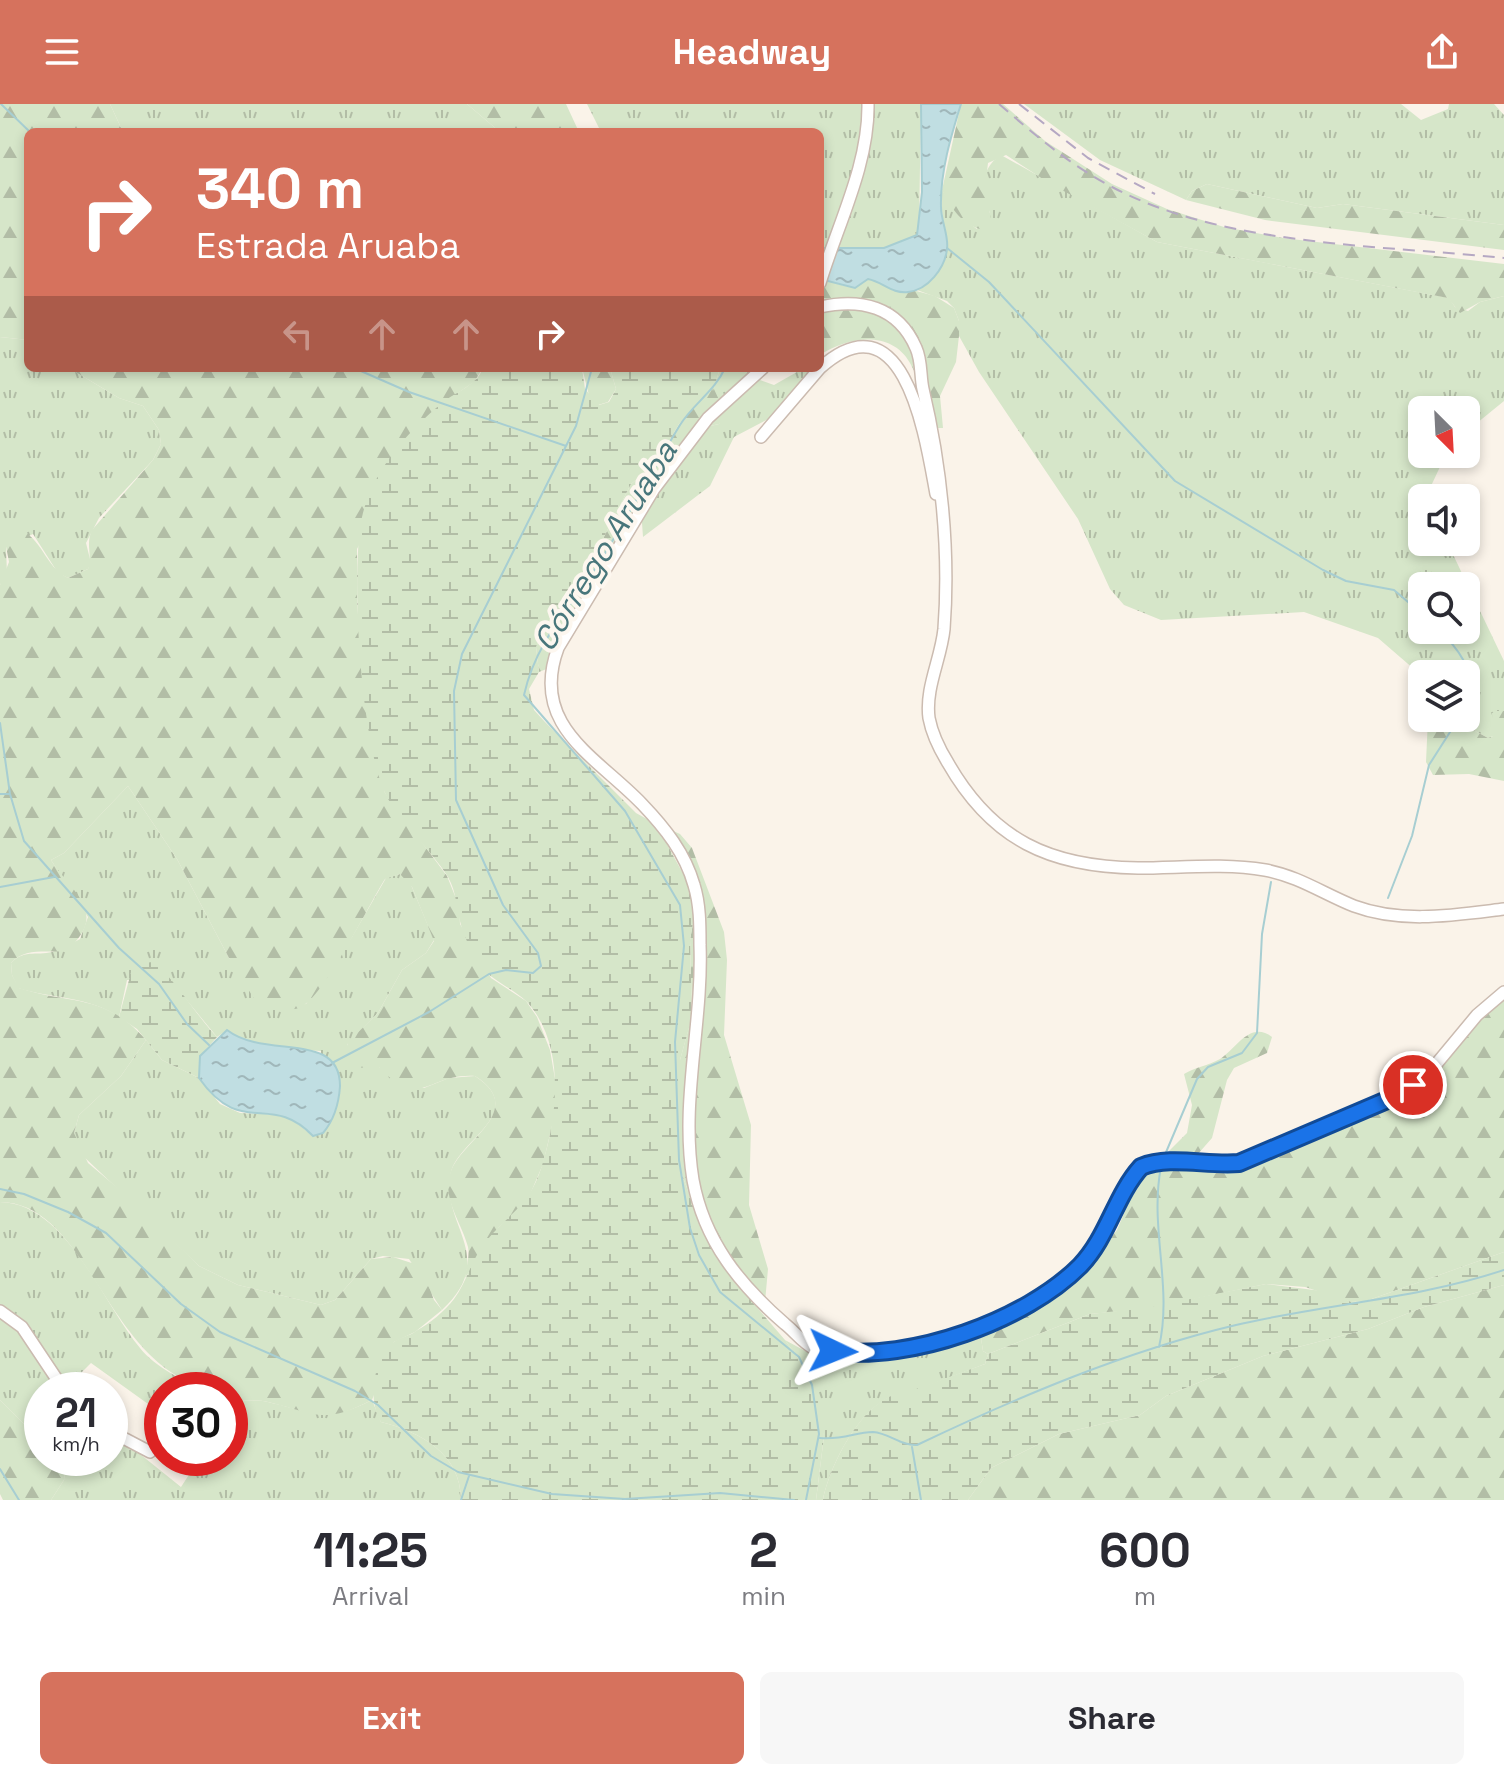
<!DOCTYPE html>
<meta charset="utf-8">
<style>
:root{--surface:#fff;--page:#f7f7f7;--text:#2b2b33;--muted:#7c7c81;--accent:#d6725d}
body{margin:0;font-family:"Space Grotesk",sans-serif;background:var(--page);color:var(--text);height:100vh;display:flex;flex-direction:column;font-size:30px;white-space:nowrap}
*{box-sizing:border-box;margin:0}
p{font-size:26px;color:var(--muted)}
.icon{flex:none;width:44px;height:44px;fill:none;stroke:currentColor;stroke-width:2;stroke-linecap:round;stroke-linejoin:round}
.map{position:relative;height:1396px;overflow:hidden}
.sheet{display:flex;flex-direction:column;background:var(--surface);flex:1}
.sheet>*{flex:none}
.hud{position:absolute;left:24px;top:24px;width:800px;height:244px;border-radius:12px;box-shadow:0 4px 12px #0003;background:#d6725d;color:#fff;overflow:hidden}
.needle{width:52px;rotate:156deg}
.fabs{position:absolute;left:1408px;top:292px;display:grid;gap:16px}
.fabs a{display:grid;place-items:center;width:72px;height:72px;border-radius:12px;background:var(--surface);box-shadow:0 4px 12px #0003;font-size:40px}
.speed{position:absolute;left:24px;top:1268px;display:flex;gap:16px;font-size:40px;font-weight:700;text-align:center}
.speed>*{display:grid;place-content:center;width:104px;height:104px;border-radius:50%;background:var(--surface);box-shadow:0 4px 12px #0003;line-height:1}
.speed small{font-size:20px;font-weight:400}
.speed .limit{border:12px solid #d22;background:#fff;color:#111}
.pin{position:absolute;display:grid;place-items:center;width:68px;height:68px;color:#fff;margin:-34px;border:4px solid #fff;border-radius:50%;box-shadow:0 2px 8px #0007}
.me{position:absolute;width:88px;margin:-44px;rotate:92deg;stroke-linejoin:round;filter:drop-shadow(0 0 6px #0008)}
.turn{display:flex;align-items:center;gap:28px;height:168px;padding:0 40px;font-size:36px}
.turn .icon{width:104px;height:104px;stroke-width:2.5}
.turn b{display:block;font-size:56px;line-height:68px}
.lanes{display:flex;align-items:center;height:76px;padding:0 40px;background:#0003;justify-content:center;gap:40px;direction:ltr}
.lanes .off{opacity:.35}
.eta{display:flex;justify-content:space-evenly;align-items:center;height:136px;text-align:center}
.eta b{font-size:48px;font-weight:700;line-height:56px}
.button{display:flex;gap:16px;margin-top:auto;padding:16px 40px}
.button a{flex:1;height:92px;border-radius:12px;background:var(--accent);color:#fff;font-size:32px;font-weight:700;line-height:92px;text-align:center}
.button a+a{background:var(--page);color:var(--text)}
header{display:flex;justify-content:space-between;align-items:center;height:104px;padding:0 40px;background:var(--accent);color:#fff;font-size:36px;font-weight:700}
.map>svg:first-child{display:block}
</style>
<header><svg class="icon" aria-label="menu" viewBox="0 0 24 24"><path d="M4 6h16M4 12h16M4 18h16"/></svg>Headway<svg class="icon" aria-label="share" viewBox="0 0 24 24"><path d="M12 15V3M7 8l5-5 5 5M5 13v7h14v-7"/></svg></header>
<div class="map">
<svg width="1504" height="1396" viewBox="0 0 1504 1396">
<defs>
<pattern id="grass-tufts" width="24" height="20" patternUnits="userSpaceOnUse" patternTransform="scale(2)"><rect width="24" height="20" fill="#d6e6c9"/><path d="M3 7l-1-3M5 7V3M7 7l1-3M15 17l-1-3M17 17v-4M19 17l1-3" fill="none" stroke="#b2bda6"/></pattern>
<pattern id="forest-firs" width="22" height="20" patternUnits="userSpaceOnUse" patternTransform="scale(2)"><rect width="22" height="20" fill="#d6e6c9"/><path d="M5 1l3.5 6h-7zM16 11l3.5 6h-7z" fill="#b2bda6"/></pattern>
<pattern id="wetland-marsh" width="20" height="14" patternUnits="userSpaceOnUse" patternTransform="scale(2)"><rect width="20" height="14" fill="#d6e6c9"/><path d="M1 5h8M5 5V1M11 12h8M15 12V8" fill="none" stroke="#b2bda6"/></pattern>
<pattern id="water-ripples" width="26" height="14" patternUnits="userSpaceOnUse" patternTransform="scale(2)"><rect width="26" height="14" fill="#c0dee2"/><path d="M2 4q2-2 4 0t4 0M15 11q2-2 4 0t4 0" fill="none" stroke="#a0b7ba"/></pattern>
</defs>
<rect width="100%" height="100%" fill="#faf3e9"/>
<!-- grass -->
<path fill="url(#grass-tufts)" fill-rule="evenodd" d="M110 0H467L500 28H123Z
M587 0H921L919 125 917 131 884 144H820V28H601Z
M1024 0H1401L1421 16 1448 5 1449 0H1494L1504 11V121L1343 100 1317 104 1207 80 1192 87 1186 96 1100 56Z
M1001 51 1157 138 1449 194 1455 203 1468 207 1480 198 1504 192V297L1466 328V306H1422V350H1446L1431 382 1433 394H1422V438H1447L1504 557V607H1497L1493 632 1488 634 1451 614H1466V570L1422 572 1378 534 1304 508 1161 516 1124 501 1110 485 1078 415 979 268 959 232V217L954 204 947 197 917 186C963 162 938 124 942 86L959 112 977 125 990 109C981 87 980 64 1001 51ZM1422 482H1466V526H1422Z
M0 233 28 236V264H69L119 294 143 302 159 326 161 340 153 356 99 414 86 439 91 459 88 465 68 474 58 469 33 430 6 443 7 470 0 481Z
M720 264H770L760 276 774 281 804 264H818L774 312 734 333 710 382 643 433 641 405 697 325 719 320 727 301 716 294 713 287Z
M128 682 177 755 229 854 272 903 306 900 352 833 386 774 400 770 409 776 434 836 426 849 402 866 378 909 347 940 361 962 379 963 424 984 449 974 475 972C530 1008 458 1036 451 1068 439 1121 500 1152 442 1206L409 1155 383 1152 371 1155 335 1196 321 1201 238 1181 199 1162 82 1051 74 1029 79 1011 121 972 146 936 162 956 199 974 220 1000 240 1009 286 1011 313 1032 321 947C288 945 254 947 227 926L217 933 171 877 127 876 119 913C89 892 52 895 18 884L12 871 11 859C25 844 39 853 55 847 64 844 72 839 80 835L88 813 51 756 64 749Z
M0 1098C66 1099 103 1200 140 1244 156 1264 184 1277 207 1286H162V1310L91 1259 64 1286H42V1338L0 1296Z
M987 1225 981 1234 983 1247 988 1250 985 1260 908 1289C865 1289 830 1360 823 1396H816L824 1332 803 1261 785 1236 807 1248 834 1245 889 1255Z
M230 1295C242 1298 256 1295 268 1298 315 1309 327 1319 372 1296L381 1318C421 1328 461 1350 461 1396H51L64 1376 65 1366 57 1354H110V1326L181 1383 200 1354H230Z"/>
<!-- forest -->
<path fill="url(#forest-firs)" d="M0 0H110L123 28H28V236L0 233Z
M467 0H566L579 28H500Z
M961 0H1003L1045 37 1112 80 1167 105 1224 123 1283 134 1504 160V192L1480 198 1460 209 1448 194 1157 138 1049 79 1006 51 988 59 985 84 992 120 985 126C963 123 951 104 942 86Z
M1207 80 1317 104 1343 100 1504 121V146L1265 116 1186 96 1192 87Z
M868 174 935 192 954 204 959 217V232L956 258 940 292 943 324H936C927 304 921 278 910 259 891 225 847 233 820 251V175C831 175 847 186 856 182 861 180 864 176 868 174Z
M69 264H483L474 278 443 299 424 317 357 445V500L364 573 372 635 385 689 447 772 459 802 460 820 491 874 526 897 537 913 550 946 555 975V1009L543 1060 526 1100 499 1123 465 1174C466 1164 470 1152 468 1143 461 1117 441 1094 451 1067 462 1036 528 1006 475 972 427 969 421 1008 379 963L353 964 347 939 378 909 402 866 426 849 434 837 412 783 400 770 385 775C369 800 323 896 299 904 287 908 274 903 261 906L229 854 177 755 128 682 64 749 51 756C73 790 110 809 66 847 46 849 25 843 11 859L12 871 19 884C71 901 105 889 146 936L121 972 79 1011 74 1029 88 1059 132 1096 199 1162 238 1181 321 1201 335 1196 371 1155 393 1153 421 1162 434 1196 442 1206 415 1228 394 1238 372 1296C323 1321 317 1310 268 1298 256 1295 242 1298 230 1295V1286C109 1286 95 1099 0 1098V481L9 458 4 432 16 423C44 435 44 462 68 474L88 465C93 451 85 441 92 426L153 356 161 340 159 326 143 302 119 294Z
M582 264H610L616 285 608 298 598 301 590 295Z
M713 283 720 298 734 300 719 320 697 325 641 405 640 421 588 491 549 564 539 568 536 543 544 524 588 464 631 380 656 360 679 320Z
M1497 607H1504V677L1469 670 1433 671 1426 658 1428 614H1451L1488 634 1493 632 1492 609Z
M646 715 680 730 692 744 724 828 727 856 724 931 751 1021 749 1101 768 1165 764 1209 730 1172 702 1125 680 1065V956L692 912 690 836 694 814 681 762 656 720Z
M1504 888V1148L1366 1197 1351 1198 1305 1183 1266 1180 1145 1205 1090 1210 988 1250 983 1247 981 1234 987 1225 1021 1212 1073 1180 1117 1126 1137 1079 1187 1029 1192 1001 1184 970C1195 963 1208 962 1220 955 1236 945 1250 916 1272 933L1267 949 1234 964 1227 976 1212 1034 1190 1059 1202 1068H1225L1396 992Z
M1504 1181V1396H968L991 1364 1059 1330 1140 1311 1166 1292 1263 1252 1368 1225 1424 1203Z
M0 1296 42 1338V1354H57L65 1366 64 1376 51 1396H3L0 1390Z"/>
<!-- wetland -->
<path fill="url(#wetland-marsh)" d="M483 264H582L585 285 599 301 609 298 616 285 610 264H720L713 287 712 284 679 320 656 360 631 380 588 464 544 524 536 543 539 568 529 585 534 606 545 618 636 709 656 720 687 777 694 814 690 836 692 913 680 956V1065L702 1125 730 1172 785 1236 803 1261 820 1297 824 1332 816 1396H461C461 1350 421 1328 381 1318 367 1295 373 1256 394 1238 400 1233 410 1232 416 1227 429 1220 445 1207 454 1195 466 1179 471 1158 483 1141 510 1106 529 1106 543 1058 558 1009 565 940 527 898 511 882 487 876 476 855 470 844 464 832 461 821 456 804 457 789 448 773 430 744 400 720 385 689 361 637 350 470 362 413 372 368 407 328 442 299 457 287 476 282 483 264Z
M152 858C171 869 198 914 217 933L200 952 199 974 162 956 137 925 119 913 133 861Z
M1504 1148V1181L1424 1203 1368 1225 1263 1252 1166 1292 1140 1311 1059 1330 991 1364 968 1396H823C830 1360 865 1289 908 1288L985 1260 988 1250 1090 1210 1145 1204 1266 1180 1330 1188 1351 1198 1366 1197Z"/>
<!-- water -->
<path fill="url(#water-ripples)" stroke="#a7ced2" stroke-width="2" d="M921 0H961C951 32 940 68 941 103 941 117 949 132 947 145 945 164 928 186 908 188 892 190 883 178 868 175L855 184 820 175V144H884L917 131 922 88Z
M227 926C266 956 340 926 340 982 339 998 334 1016 323 1029L313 1032C270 987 242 1035 199 974L200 952Z"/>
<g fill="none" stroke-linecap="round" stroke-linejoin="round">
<!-- stream -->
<path stroke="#a7ced2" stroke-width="2" d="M1 0 30 28
M947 144 989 178 1175 377 1323 466 1346 477 1394 486 1422 510
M354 264 409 288 566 342
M725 264C715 287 693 300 680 321 652 367 627 414 599 459 570 504 536 537 524 591L625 707 680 801 684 842 675 938 679 1056 690 1124 699 1151 720 1188 799 1253 812 1281 819 1330 806 1396
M1439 526C1460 546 1480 574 1466 602
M0 619 10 690 24 737 119 844 159 880 187 920 209 941
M0 690H10
M0 783 54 773
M1388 794 1412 732 1429 661 1459 614
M332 959 429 908 489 870 506 866 533 869 541 862 538 849 503 801 456 696 454 587 462 550 576 322 592 264
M1164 1053 1197 975 1208 963 1242 949 1257 929 1262 830 1271 778
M0 1085 24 1090 68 1108 106 1129 181 1200 220 1228 355 1287 378 1301 431 1352 458 1368 552 1390 625 1395 720 1389 794 1396
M1159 1243C1173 1183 1149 1123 1161 1063
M820 1334C844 1336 855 1328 873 1328 889 1329 901 1342 917 1341 1018 1293 1126 1247 1236 1221 1325 1200 1417 1195 1504 1166
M912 1343 921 1396
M0 1365 19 1396
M461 1396 469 1372"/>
<defs>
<path id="minor" d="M820 179C837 122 869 61 868 0
M820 203C860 194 898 202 916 244 922 257 920 272 923 285 941 361 950 446 944 525 941 555 925 584 929 614 932 630 940 646 948 659 992 736 1050 763 1138 764 1179 764 1224 759 1265 766 1298 772 1324 790 1354 802 1402 820 1455 811 1504 805
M763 264 708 314 654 385 558 544C529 622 597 653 642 700 665 724 685 749 694 781 700 800 700 821 700 841 703 919 680 998 693 1076 704 1137 740 1181 785 1220 794 1227 803 1239 813 1244 865 1270 1003 1220 1048 1188 1078 1168 1097 1141 1114 1110 1122 1094 1129 1077 1141 1063L1152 1059H1239L1387 996 1413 981 1433 964 1477 911 1504 888
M820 264C905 188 926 336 936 390
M761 333 820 264
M0 1207 22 1223 64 1286
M110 1327 150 1348"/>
</defs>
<!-- minor casing -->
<use href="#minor" stroke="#cbbbb0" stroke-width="14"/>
<!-- minor -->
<use href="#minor" stroke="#fff" stroke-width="11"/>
<!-- rail -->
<path stroke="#b5a8c3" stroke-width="2" stroke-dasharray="12 8" stroke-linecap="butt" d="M999 0C1035 31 1070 61 1112 83 1223 142 1379 141 1504 154
M1019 0 1088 54 1155 90"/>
</g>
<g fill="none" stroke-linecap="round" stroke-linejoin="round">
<defs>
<path id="route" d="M833 1247C910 1258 1025 1217 1080 1162 1108 1133 1115 1092 1141 1063 1170 1051 1207 1062 1239 1059L1387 996 1413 981"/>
</defs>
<!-- route casing -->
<use href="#route" stroke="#114b97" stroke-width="20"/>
<!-- route -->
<use href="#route" stroke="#1a73e8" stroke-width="14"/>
</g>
<g text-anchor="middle" stroke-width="8" stroke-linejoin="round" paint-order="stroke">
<!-- water labels -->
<g font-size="32" font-style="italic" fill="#48767b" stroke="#fdf7ef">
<text transform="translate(605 442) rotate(-58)" y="11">Córrego Aruaba</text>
</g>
</g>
</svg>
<div class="fabs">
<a><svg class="needle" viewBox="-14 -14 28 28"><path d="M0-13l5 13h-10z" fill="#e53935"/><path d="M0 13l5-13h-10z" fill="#7c7c81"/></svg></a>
<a><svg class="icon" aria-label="sound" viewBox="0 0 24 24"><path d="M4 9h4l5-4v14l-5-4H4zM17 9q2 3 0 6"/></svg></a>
<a><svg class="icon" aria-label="search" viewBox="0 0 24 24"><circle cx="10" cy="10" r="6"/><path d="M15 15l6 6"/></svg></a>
<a><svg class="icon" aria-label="layers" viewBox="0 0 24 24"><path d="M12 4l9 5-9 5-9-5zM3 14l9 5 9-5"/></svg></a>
</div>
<div class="speed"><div>21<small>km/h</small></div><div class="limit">30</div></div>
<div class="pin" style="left:1413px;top:981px;background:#d93025"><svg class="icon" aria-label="arrive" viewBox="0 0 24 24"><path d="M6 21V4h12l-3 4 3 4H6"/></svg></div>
<svg class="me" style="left:833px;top:1247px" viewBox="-20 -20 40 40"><path d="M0-17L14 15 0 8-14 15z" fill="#1a73e8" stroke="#fff" stroke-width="4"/></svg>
<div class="hud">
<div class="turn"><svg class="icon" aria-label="right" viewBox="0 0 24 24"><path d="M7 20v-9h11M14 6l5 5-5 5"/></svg><div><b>340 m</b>Estrada Aruaba</div></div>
<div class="lanes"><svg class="icon off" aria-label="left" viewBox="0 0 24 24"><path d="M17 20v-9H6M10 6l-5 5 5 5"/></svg><svg class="icon off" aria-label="ahead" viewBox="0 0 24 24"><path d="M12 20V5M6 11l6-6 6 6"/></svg><svg class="icon off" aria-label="ahead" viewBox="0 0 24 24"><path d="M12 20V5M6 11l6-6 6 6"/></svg><svg class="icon" aria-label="right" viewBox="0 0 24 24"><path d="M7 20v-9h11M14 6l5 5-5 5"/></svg></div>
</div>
</div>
<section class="sheet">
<div class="eta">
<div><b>11:25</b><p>Arrival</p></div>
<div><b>2</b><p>min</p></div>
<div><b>600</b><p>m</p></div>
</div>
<div class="button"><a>Exit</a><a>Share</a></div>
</section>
